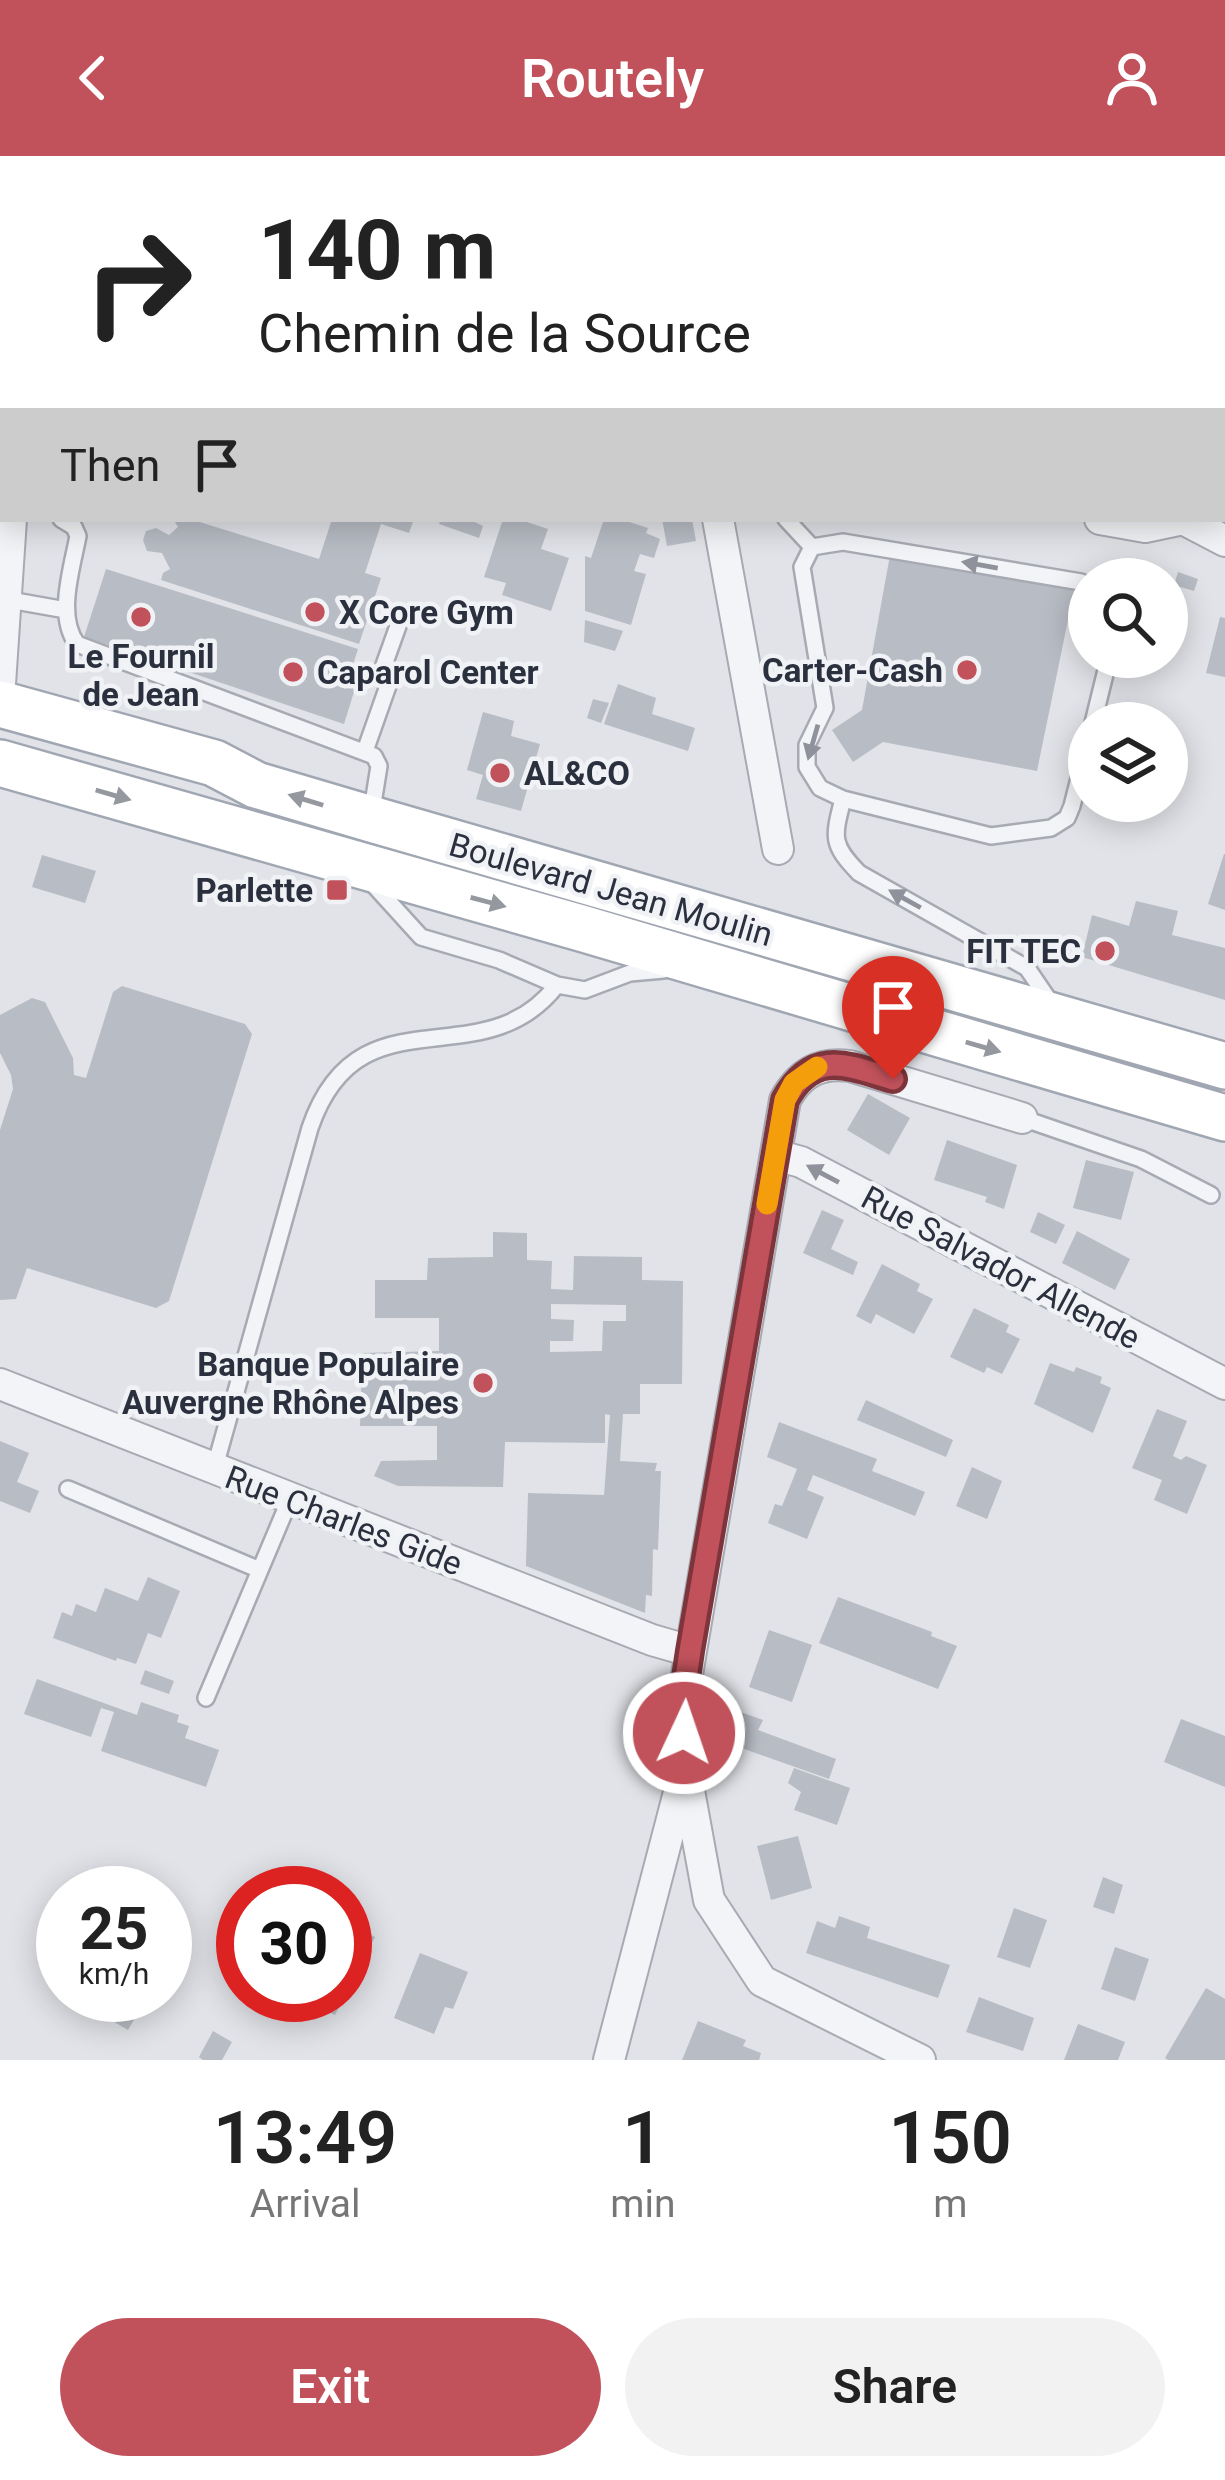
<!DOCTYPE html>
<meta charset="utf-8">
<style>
:root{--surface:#fff;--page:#f2f2f2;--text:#222;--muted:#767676;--accent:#c1525b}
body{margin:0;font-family:Roboto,sans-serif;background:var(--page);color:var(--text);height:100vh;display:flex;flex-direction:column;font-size:45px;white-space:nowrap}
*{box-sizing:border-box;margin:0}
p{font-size:39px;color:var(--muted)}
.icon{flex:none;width:66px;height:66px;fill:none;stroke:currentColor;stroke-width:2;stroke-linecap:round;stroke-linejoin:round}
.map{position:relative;height:1904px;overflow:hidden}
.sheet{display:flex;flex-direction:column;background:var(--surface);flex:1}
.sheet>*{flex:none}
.banner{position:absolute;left:0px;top:0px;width:1227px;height:366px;box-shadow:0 6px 30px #0003;background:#fff;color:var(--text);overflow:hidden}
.fabs{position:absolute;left:1068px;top:402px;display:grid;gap:24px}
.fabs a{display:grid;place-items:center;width:120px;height:120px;border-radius:50%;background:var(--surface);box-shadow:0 6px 30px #0003;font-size:60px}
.speed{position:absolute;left:36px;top:1710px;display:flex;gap:24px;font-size:60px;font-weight:700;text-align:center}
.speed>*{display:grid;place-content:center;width:156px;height:156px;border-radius:50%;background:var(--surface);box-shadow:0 6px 30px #0003;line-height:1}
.speed small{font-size:30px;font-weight:400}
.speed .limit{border:18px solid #d22;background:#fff;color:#111}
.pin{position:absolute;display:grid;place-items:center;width:102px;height:102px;color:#fff;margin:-123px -51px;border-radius:50% 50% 50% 0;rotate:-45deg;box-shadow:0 0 12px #0007}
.pin .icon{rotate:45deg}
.me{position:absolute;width:132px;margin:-66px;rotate:3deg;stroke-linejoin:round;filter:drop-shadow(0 0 9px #0008)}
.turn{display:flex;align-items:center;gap:42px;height:252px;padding:0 60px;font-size:54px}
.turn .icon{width:156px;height:156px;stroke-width:2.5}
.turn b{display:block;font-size:84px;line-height:102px}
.then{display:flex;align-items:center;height:114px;padding:0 60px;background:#0003;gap:24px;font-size:45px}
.eta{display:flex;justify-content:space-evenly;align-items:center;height:204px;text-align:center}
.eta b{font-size:72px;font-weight:600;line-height:84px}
.button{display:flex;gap:24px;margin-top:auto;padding:24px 60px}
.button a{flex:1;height:138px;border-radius:72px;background:var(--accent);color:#fff;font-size:48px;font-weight:600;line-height:138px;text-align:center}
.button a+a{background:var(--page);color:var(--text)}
header{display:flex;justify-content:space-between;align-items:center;height:156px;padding:0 60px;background:var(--accent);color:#fff;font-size:54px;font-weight:600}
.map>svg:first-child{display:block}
</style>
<header><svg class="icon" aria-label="back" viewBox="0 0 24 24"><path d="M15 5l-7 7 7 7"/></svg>Routely<svg class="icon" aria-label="person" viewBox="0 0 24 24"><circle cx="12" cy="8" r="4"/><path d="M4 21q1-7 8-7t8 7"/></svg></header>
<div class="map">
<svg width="1225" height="1904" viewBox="0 0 1225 1904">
<rect width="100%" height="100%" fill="#e1e3e8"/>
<!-- green -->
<path fill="#c5d1c2" d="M746 0H1225V180L1224 3H745Z"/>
<!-- building -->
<path fill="#b8bcc4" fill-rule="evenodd" d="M173 363H190L319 403 332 363H414L409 377 381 368 365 417 381 422 359 488 161 424 163 417 170 413 162 397 147 395 143 384 146 375 156 372 169 379 178 371Z
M441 363H469L483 370 479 382 439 368Z
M503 363H518L548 373 541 393 569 402 551 455 502 439 506 427 484 421Z
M604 363H620L648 372 646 377 660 383 654 402 640 398 634 415 646 418 631 469 585 455V400L591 402Z
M662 363H692L696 385 667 390Z
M890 399 1075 430 1037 615 883 586 853 606 832 574 862 554Z
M106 413 358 493 349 521 358 523 344 568 84 481Z
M1178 416 1198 423 1194 435 1174 429Z
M1220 461 1225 462V521L1206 517Z
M585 464 623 475 615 495 584 486Z
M618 528 656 542 652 558 695 572 688 595 604 568Z
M593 543 609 547 601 567 587 562Z
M483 556 514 565 511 580 540 588 521 655 476 643 483 619 467 614Z
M1224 698H1225V754L1208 748Z
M42 699 96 715 85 747 32 731Z
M1136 745 1178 755 1172 779 1225 792V844L1082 801 1092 759 1129 770Z
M122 830 245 868 252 878 169 1145 156 1152 27 1112 16 1143 0 1144V974L13 933 11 919 0 897V859L32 842 45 846 73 902 74 919 86 922 113 836Z
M868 938 910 962 889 999 847 974Z
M947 984 1017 1009 1004 1053 985 1046 987 1041 934 1024Z
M1086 1004 1134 1016 1121 1064 1073 1052Z
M822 1054 844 1064 831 1093 858 1106 853 1119 803 1097Z
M1038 1056 1065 1069 1056 1088 1030 1076Z
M1077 1075 1130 1103 1115 1134 1062 1107Z
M493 1076 527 1077V1104L552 1105 551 1133 573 1134 574 1100 642 1101V1124L683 1125 682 1228H640V1258H623L620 1305 657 1307 655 1315H661L658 1394 653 1393 652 1440 646 1439 645 1457 526 1410 528 1337 604 1339 610 1259 605 1258V1287L505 1286 503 1331 398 1330 374 1320 381 1305 437 1304V1270H360L362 1197 439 1195V1162H375V1124H427L428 1102 493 1101ZM551 1148 626 1149V1165H603L602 1195 550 1196V1185H573L574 1164 551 1163Z
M882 1108 920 1128 917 1135 933 1143 914 1178 876 1158 871 1168 856 1160Z
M974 1152 1009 1169 1006 1176 1020 1183 1002 1218 987 1211 984 1217 950 1201Z
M1050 1207 1074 1216 1076 1211 1102 1221 1100 1227 1111 1232 1093 1277 1034 1248Z
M866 1244 953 1284 946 1301 857 1264Z
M1157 1253 1187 1265 1173 1300 1181 1304 1186 1300 1207 1309 1187 1358 1154 1344 1162 1324 1132 1312Z
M779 1266 877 1303 872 1315 925 1336 915 1360 813 1319 807 1334 824 1341 807 1383 768 1367 775 1348 782 1350 797 1313 767 1301Z
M0 1285 29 1297 17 1326 39 1335 30 1357 0 1345Z
M972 1311 1002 1325 987 1363 956 1350Z
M148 1421 180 1435 161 1482 148 1477 136 1508 117 1502 116 1505 53 1482 62 1456 72 1460 76 1448 96 1456 105 1432 138 1445Z
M838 1441 932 1476 931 1480 957 1490 938 1533 819 1487Z
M769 1474 812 1489 792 1546 749 1531Z
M145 1514 174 1525 169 1538 140 1528Z
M37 1523 137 1559 141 1546 179 1559 177 1566 189 1570 185 1582 219 1594 206 1631 101 1595 114 1556 101 1552 91 1581 24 1558Z
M712 1546 763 1564 758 1574 836 1603 829 1623 730 1588 736 1573 708 1562Z
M1181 1563 1225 1580V1631L1164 1606Z
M794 1612 850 1632 837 1669 794 1654 801 1636 788 1627Z
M798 1680 812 1732 771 1744 757 1690Z
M1103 1721 1123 1729 1114 1758 1093 1751Z
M1014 1752 1047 1764 1030 1812 997 1801Z
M839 1760 870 1771 867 1782 950 1809 938 1842 806 1797 817 1765 835 1772Z
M165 1764 186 1776 165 1811Z
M345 1766 375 1781 335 1859 294 1839H345Z
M1115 1791 1149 1803 1135 1845 1101 1833Z
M420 1797 468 1816 453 1853 445 1851 434 1878 394 1862Z
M1206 1832 1225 1843V1904H1168L1165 1902Z
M68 1839H148L128 1874Z
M979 1841 1034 1862 1023 1895 966 1876Z
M698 1865 746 1884 743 1890 761 1897 759 1904H682Z
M1078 1868 1125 1886 1118 1904H1064Z
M213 1875 232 1886 222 1904H203L199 1901Z"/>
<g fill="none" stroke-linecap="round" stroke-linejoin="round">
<defs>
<path id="lane" d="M61 363 74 371 78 380C72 412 56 460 77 488L374 600 379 610 371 660
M786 363 812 391
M1089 438 1081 426 843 386 812 391 802 411 825 552 807 589V611L820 632 843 643 991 680 1051 672 1067 662 1072 650 1089 583
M4 443 66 454
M1093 567 1107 510 1105 501
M365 595 389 527 384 509 398 470
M843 643C833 682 831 688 859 717L1027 812 1053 850
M371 726 421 781 499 804 557 829 585 834 630 817 664 814
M1022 962 1141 1003 1211 1039
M214 1314 310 972C359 829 482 926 557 829
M68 1333 260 1414
M206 1542 290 1343"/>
<path id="street" d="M0 0 3 3
M1224 339 1225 338
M718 363 778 693
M1100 363 1145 371 1183 363 1225 385
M0 528 11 363
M776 999 801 1006 1225 1228
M0 1228 652 1484 690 1495
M609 1904 682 1625
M920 1904 762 1825 709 1744 685 1613 683 1542 785 944C800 917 819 906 850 910L1022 962"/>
<path id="primary" d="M0 548 214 607 256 629 371 663 1225 910
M0 607 581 772 1225 962"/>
</defs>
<!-- lane casing -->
<use href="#lane" stroke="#a7aab2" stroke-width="20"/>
<!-- street casing -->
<use href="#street" stroke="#a7aab2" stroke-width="34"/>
<!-- primary casing -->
<use href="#primary" stroke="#a1a7b2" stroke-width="50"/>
<!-- lane -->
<use href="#lane" stroke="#f3f4f7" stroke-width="15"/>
<!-- street -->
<use href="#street" stroke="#f3f4f7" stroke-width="30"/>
<!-- primary -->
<use href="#primary" stroke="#fff" stroke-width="45"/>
</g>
<!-- one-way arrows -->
<defs><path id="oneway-solid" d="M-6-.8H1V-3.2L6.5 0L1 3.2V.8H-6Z" transform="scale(3)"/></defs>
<g fill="#8f929a">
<use href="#oneway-solid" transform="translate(980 409) rotate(-170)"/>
<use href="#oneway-solid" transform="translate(813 586) rotate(106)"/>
<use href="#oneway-solid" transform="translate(905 743) rotate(-151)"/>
<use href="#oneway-solid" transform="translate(823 1018) rotate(-152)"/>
</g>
<g fill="#95989e">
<use href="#oneway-solid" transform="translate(113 639) rotate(16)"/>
<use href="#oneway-solid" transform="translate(306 644) rotate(-163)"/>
<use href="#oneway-solid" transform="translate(488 746) rotate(15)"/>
<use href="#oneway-solid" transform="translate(983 891) rotate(16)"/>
</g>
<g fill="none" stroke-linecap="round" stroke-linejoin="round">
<defs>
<path id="route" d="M684 1577 683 1542 690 1495 785 944C813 893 847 909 893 923"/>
</defs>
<!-- route casing -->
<use href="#route" stroke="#7d353b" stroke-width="30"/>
<!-- route -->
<use href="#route" stroke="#c1525b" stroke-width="21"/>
<!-- slow -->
<path stroke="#f59e0b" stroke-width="21" d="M767 1048 785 944 794 927 817 911"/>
</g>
<!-- markers -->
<g fill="#c1525b" stroke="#f0f2f6" stroke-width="4.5">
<circle cx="315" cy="456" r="12"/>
<circle cx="141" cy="461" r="12"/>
<circle cx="967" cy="514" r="12"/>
<circle cx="293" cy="516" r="12"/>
<circle cx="500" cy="617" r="12"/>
<rect x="325" y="722" width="24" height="24" rx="6"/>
<circle cx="1105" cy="795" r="12"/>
<circle cx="483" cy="1227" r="12"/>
</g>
<g text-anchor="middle" stroke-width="9" stroke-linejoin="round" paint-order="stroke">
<!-- poi labels -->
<g font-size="33" font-weight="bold" fill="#2b303e" stroke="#f0f2f6" text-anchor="end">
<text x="339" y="468" text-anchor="start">X Core Gym</text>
<text x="141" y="512" text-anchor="middle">Le Fournil<tspan x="141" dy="38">de Jean</tspan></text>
<text x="943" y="526">Carter-Cash</text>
<text x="317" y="528" text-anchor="start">Caparol Center</text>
<text x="524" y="629" text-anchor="start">AL&amp;CO</text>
<text x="313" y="746">Parlette</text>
<text x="1081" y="807">FIT TEC</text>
<text x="459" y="1220">Banque Populaire<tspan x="459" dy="38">Auvergne Rhône Alpes</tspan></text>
</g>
<!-- street labels -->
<g font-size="33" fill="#2b303e" stroke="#f0f2f6">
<text transform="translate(611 733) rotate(16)" y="12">Boulevard Jean Moulin</text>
<text transform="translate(1001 1111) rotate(28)" y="12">Rue Salvador Allende</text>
<text transform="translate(344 1364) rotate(21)" y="12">Rue Charles Gide</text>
</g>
</g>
</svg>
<div class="fabs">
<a><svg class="icon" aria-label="search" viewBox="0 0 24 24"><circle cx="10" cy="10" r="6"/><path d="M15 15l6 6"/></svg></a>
<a><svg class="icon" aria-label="layers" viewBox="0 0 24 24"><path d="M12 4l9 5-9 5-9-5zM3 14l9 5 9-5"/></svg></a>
</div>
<div class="speed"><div>25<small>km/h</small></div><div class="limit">30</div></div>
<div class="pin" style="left:893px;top:923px;background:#d93025"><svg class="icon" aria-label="arrive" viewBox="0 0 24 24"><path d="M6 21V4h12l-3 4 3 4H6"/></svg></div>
<svg class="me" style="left:684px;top:1577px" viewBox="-20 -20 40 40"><circle r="17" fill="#c1525b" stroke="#fff" stroke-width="3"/><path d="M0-11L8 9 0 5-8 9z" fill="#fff"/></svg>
<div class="banner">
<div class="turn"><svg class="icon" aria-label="right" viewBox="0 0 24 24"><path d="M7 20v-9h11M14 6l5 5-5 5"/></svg><div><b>140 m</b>Chemin de la Source</div></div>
<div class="then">Then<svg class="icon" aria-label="arrive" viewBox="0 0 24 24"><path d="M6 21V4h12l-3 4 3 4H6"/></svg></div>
</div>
</div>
<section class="sheet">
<div class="eta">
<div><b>13:49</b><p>Arrival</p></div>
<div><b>1</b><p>min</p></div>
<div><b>150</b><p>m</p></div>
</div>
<div class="button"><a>Exit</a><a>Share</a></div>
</section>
